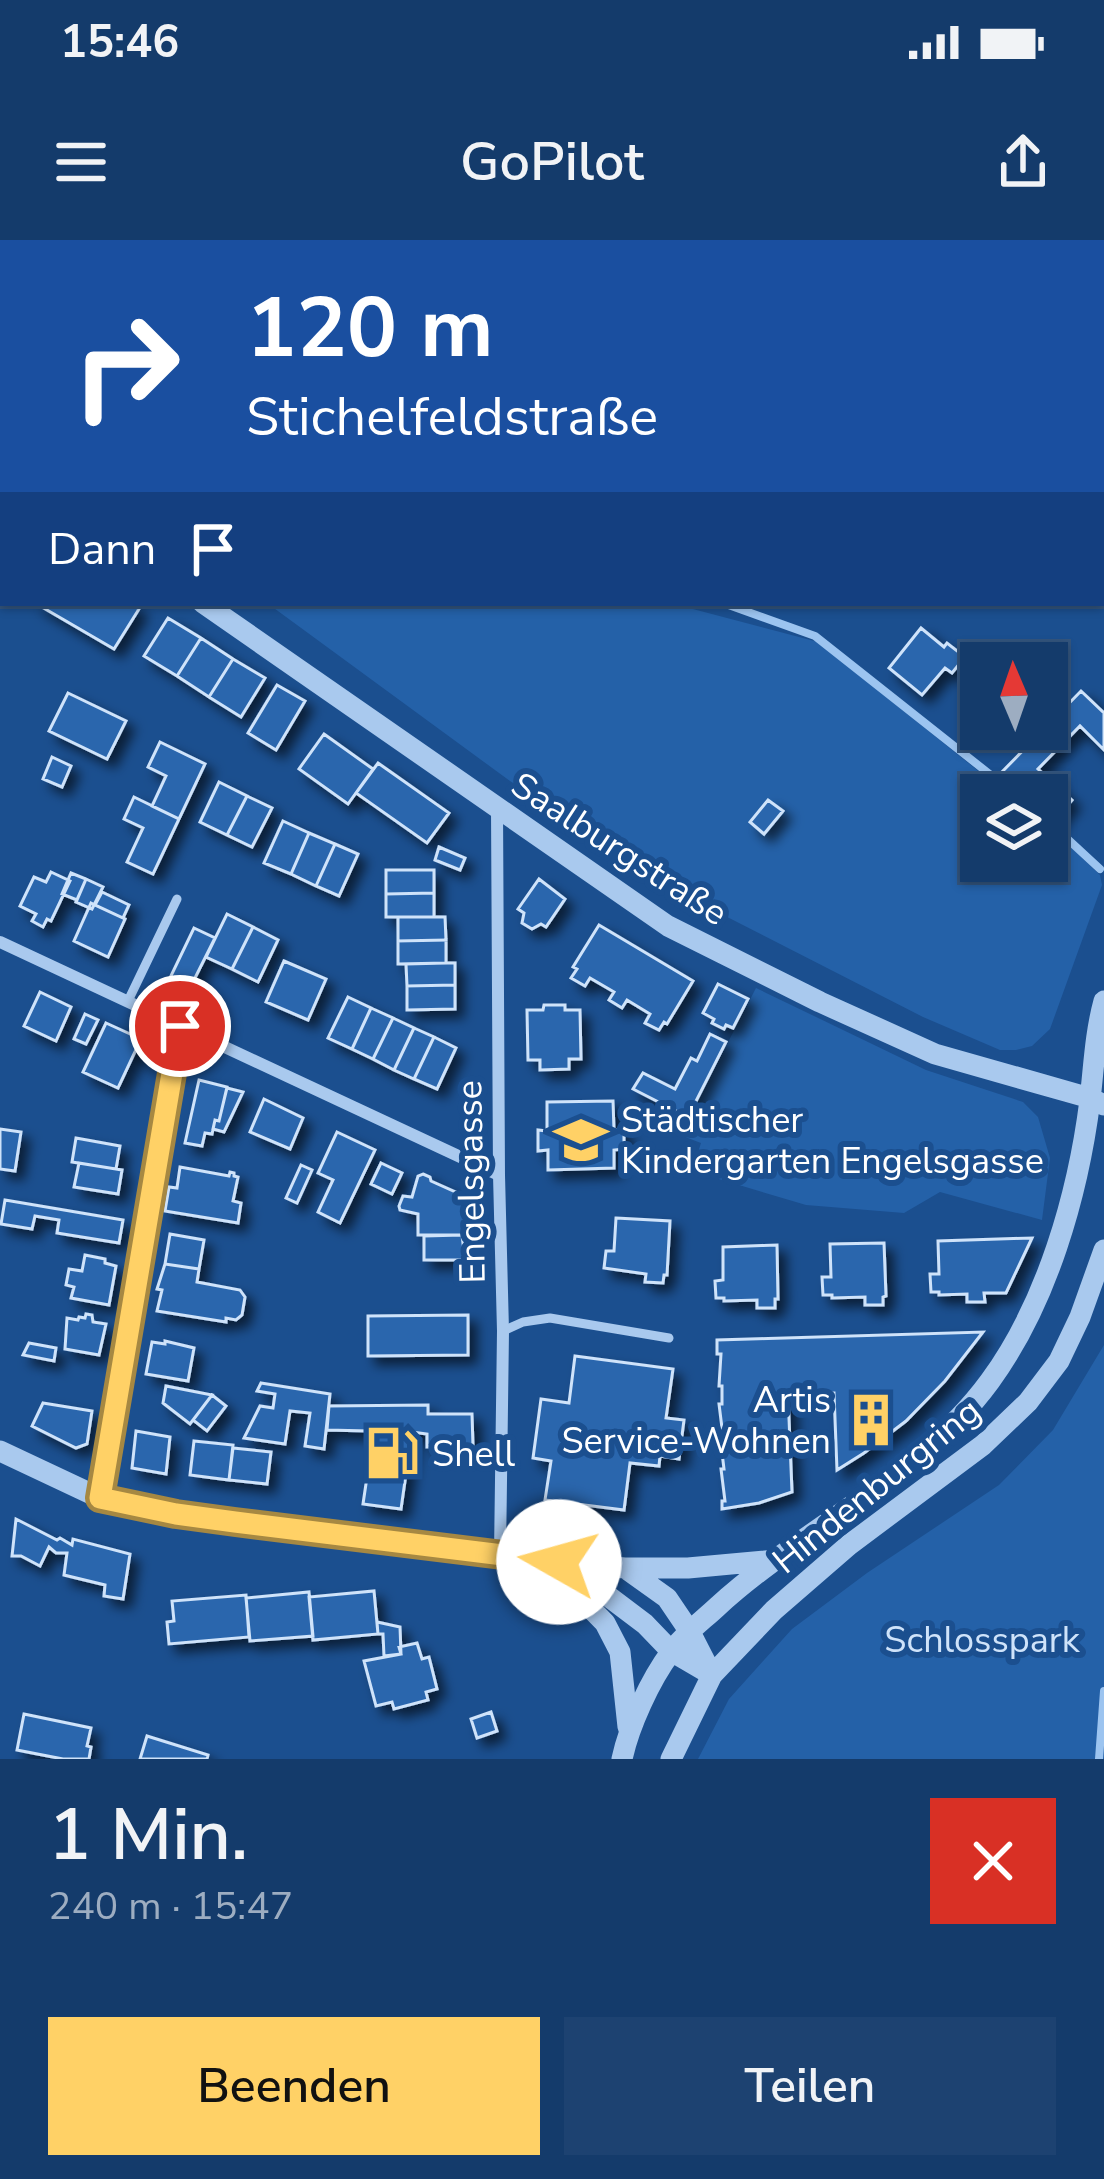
<!DOCTYPE html>
<html lang="de">
<meta charset="utf-8">
<style>
:root{--surface:#143b6b;--page:#1d4271;--text:#f1f3f6;--muted:#9dadc1;--line:#33557e;--accent:#ffd166}
body{margin:0;font-family:"Nunito Sans",sans-serif;background:var(--page);color:var(--text);height:100vh;display:flex;flex-direction:column;font-size:45px;white-space:nowrap}
*{box-sizing:border-box;margin:0}
p{font-size:39px;color:var(--muted)}
.icon{flex:none;width:66px;height:66px;fill:none;stroke:currentColor;stroke-width:2;stroke-linecap:round;stroke-linejoin:round}
.map{position:relative;height:1519px;overflow:hidden}
.details{display:flex;flex-direction:column;background:var(--surface);flex:1}
.details>*{flex:none}
.guide{position:absolute;left:0px;top:0px;width:1104px;height:366px;box-shadow:0 3px 9px #0004,0 0 0 3px var(--line);background:#1a4fa0;color:#fff;overflow:hidden}
.needle{width:78px;rotate:358deg}
.buttons{position:absolute;left:960px;top:402px;display:grid;gap:24px}
.buttons a{display:grid;place-items:center;width:108px;height:108px;border-radius:0px;background:var(--surface);box-shadow:0 3px 9px #0004,0 0 0 3px var(--line);font-size:60px}
.pin{position:absolute;display:grid;place-items:center;width:102px;height:102px;color:#fff;margin:-51px;border:6px solid #fff;border-radius:50%;box-shadow:0 3px 12px #0007}
.me{position:absolute;width:132px;margin:-66px;rotate:277deg;stroke-linejoin:round;filter:drop-shadow(0 0 9px #0008)}
.turn{display:flex;align-items:center;gap:42px;height:252px;padding:0 48px;font-size:54px}
.turn .icon{width:156px;height:156px;stroke-width:2.5}
.turn b{display:block;font-size:84px;line-height:102px}
.then{display:flex;align-items:center;height:114px;padding:0 48px;background:#0003;gap:24px;font-size:45px}
.round{display:grid;place-items:center;flex:none;width:126px;height:126px;border-radius:0px;background:var(--page)}
.summary{display:flex;align-items:center;justify-content:space-between;height:204px;padding:0 48px}
h1{font-size:72px;font-weight:600;line-height:90px}
.button{display:flex;gap:24px;margin-top:auto;padding:24px 48px}
.button a{flex:1;height:138px;border-radius:0px;background:var(--accent);color:#111;font-size:48px;font-weight:600;line-height:138px;text-align:center}
.button a+a{background:var(--page);color:var(--text)}
.status{display:flex;justify-content:space-between;align-items:center;height:84px;padding:0 60px;background:var(--surface);direction:ltr}
.status svg{height:33px;fill:currentColor}
header{display:flex;justify-content:space-between;align-items:center;height:156px;padding:0 48px;background:var(--surface);font-size:54px;font-weight:600}
.map>svg:first-child{display:block}
</style>
<div class="status"><b>15:46</b><svg viewBox="0 0 49 12"><path d="M0 12V9h3v3zM5 12V6h3v6zM10 12V3h3v9zM15 12V0h3v12zM26 1h20v11H26zM47 4h2v5h-2z"/></svg></div>
<header><svg class="icon" aria-label="menu" viewBox="0 0 24 24"><path d="M4 6h16M4 12h16M4 18h16"/></svg>GoPilot<svg class="icon" aria-label="share" viewBox="0 0 24 24"><path d="M12 15V3M7 8l5-5 5 5M5 13v7h14v-7"/></svg></header>
<div class="map">
<svg width="1104" height="1519" viewBox="0 0 1104 1519">
<defs>
<filter id="shadow"><feDropShadow dx="8" dy="8" stdDeviation="6" flood-color="#0009"/></filter>
</defs>
<rect width="100%" height="100%" fill="#1b4f8f"/>
<!-- green -->
<path fill="#2461a8" d="M267 363H670L818 402 1008 555H981V621H1047V584L1100 635 1102 645 1050 789 1032 806 1016 810H1000L923 777 684 655 570 585Z
M756 748 926 830 1023 862 1038 877 1050 918 1042 980 940 952 904 973 806 965 692 931 701 903 680 895Z
M1104 1105V1519H698L729 1459 792 1389 867 1333 999 1245 1053 1190Z"/>
<g fill="none" stroke-linecap="round" stroke-linejoin="round">
<!-- stream -->
<path stroke="#9cc4f0" stroke-width="8" d="M107 0 109 3
M723 363 815 396 1016 555
M1047 580 1100 629
M1099 1519 1104 1451"/>
</g>
<!-- building -->
<path fill="#2a66ad" stroke="#cfe3fa" stroke-width="3" filter="url(#shadow)" d="M35 363H129L139 369 114 409Z
M168 378 201 398 177 436 144 416Z
M921 388 944 407 947 403 965 417 952 433 945 428 922 455 889 428Z
M201 398 233 419 209 457 177 436Z
M233 419 265 438 241 477 209 457Z
M277 445 305 461 276 510 248 493Z
M1081 451 1104 473V510L1080 486 1038 529 1072 560 1053 582 1047 576V555H1023L1000 534Z
M68 453 126 481 107 519 49 491Z
M324 494 373 529 348 564 299 529Z
M160 502 205 524 179 579 152 566 166 536 148 527Z
M52 517 71 526 62 547 43 539Z
M378 523 449 573 427 603 356 553Z
M219 542 247 556 227 595 200 582Z
M247 556 272 568 252 607 227 595Z
M134 557 179 579 153 634 127 622 143 588 124 579Z
M768 560 783 571 764 594 750 582Z
M283 581 309 593 291 634 264 623Z
M309 593 335 604 316 646 291 634Z
M335 604 358 614 339 656 316 646Z
M439 607 465 618 460 630 435 620Z
M386 630H434V653L386 654Z
M51 632 70 641 51 681 47 679 43 687 32 681 36 674 20 666 34 637 46 642Z
M71 633 86 639 77 660 62 654Z
M86 639 103 647 92 669 76 662Z
M539 639 565 659 546 687 541 684 532 689 522 683 524 673 518 669Z
M102 652 129 665 123 678 95 665Z
M434 653V677H386V654Z
M91 663 125 679 108 717 74 701Z
M227 674 253 687 232 729 206 717Z
M398 677H445L446 700 398 701Z
M599 685 693 741 667 784 664 782 659 790 645 783 650 774 627 760 622 768 609 760 614 752 590 738 585 746 571 738 577 729 573 727Z
M253 687 278 700 258 742 232 729Z
M194 688 215 698 188 752 168 742Z
M446 700V723L398 724V701Z
M284 721 326 739 308 780 266 762Z
M446 723H455V745L407 746 406 724Z
M718 744 748 759 733 788 726 785 724 789 712 783 714 779 703 773Z
M455 745V769L407 770V746Z
M40 752 71 767 56 801 24 786Z
M348 757 371 768 352 809 328 798Z
M544 765H565V770H580L581 819H569V829L540 830V820H528L527 770H543Z
M371 768 393 778 373 819 352 809Z
M85 774 98 780 86 804 74 799Z
M393 778 414 788 394 830 373 819Z
M106 783 141 799 118 848 83 832Z
M414 788 434 797 414 839 394 830Z
M710 794 726 802 688 877 633 849 643 833 675 849 691 818 697 821Z
M434 797 456 808 437 849 414 839Z
M199 840 227 847 219 881 215 880 212 894 205 893 202 906 185 903Z
M227 848 243 852 224 892 213 889 215 880 219 881Z
M264 859 303 878 290 909 250 892Z
M613 861 614 890H624V909L614 910V928L548 930V910L538 911V890L547 891V862Z
M0 889 21 892 15 931 0 929Z
M337 892 375 910 340 983 318 972 333 940 318 933Z
M76 898 120 906 116 929 72 922Z
M79 923 122 930 118 954 74 947Z
M381 923 402 933 392 954 371 944Z
M301 925 312 930 297 963 286 958Z
M180 927 229 936 230 932 234 933V936L238 937 233 961 241 963 238 983 165 971 169 947 177 948Z
M423 934 430 937 431 941 462 955 466 964 464 980 467 991 464 995H418V974L400 970 399 966 403 956 412 957 418 936Z
M5 960 123 980 119 1003 57 993 59 980 35 976 32 989 1 984Z
M616 978 670 981 667 1035H664L663 1043 645 1042 646 1034 604 1028 606 1011H614Z
M170 994 204 1000 199 1029 165 1024Z
M462 995 465 1020H424V996Z
M1032 998 1006 1053H984L985 1062H967V1054L939 1055V1052H931L930 1034H939L938 1001Z
M884 1003 886 1056 883 1057V1065H865V1057L832 1058V1055H823L822 1037H831L830 1004Z
M777 1005 778 1059H775V1068H757V1060L724 1061V1058H716L715 1041 723 1040V1007Z
M85 1015 105 1019V1023L116 1026 109 1065 71 1058 74 1047 66 1045 69 1029 82 1031Z
M165 1024 199 1029 197 1042 240 1050 245 1057 242 1075 236 1080 226 1078V1082L157 1071 162 1050 157 1049Z
M86 1074 92 1075 93 1082 106 1084 99 1115 65 1109 67 1078 78 1080 79 1077 85 1078Z
M468 1075V1115L368 1116V1076Z
M983 1092 945 1141 906 1181 864 1213 837 1230 834 1153 788 1154 792 1252 759 1263 722 1269V1261H725L721 1229H724L720 1196H723L719 1164H722V1146H719L721 1114H717V1100Z
M165 1101 194 1108 188 1141 146 1134 152 1102 165 1104Z
M29 1103 56 1108 54 1121 23 1115Z
M575 1116 673 1129 666 1178 684 1180 679 1219 660 1216 659 1226 630 1223 624 1270 545 1260 551 1221 533 1218 541 1159 569 1163Z
M261 1143 330 1154 324 1209 305 1206 310 1173 290 1171 285 1204 244 1198 260 1166 273 1168 275 1154 257 1151Z
M166 1146 212 1155 190 1184 163 1163Z
M212 1155 226 1166 207 1191 193 1180Z
M43 1163 92 1171 87 1204 76 1208 32 1186Z
M428 1165V1174H472L473 1206 427 1207V1194L412 1192 327 1190 329 1166Z
M374 1190 412 1192 401 1269 363 1264Z
M136 1191 170 1197 166 1234 132 1228Z
M194 1201 233 1205 229 1240 190 1235Z
M233 1208 271 1212 267 1244 229 1240Z
M16 1279 57 1300 60 1298 72 1305 73 1299 130 1314 123 1359 104 1356 105 1345 64 1335 67 1313H56L49 1307 40 1326 21 1316H12Z
M374 1351 378 1394 313 1400 309 1357Z
M309 1352 313 1396 250 1401 246 1358Z
M246 1355 249 1397 169 1404 167 1382 174 1381 172 1361Z
M377 1382 400 1387 401 1414 384 1416 383 1394H378Z
M417 1403 422 1419 429 1417 437 1449 426 1452 428 1460 394 1469 392 1462 376 1466 364 1421 401 1414 399 1407Z
M491 1472 497 1491 477 1498 471 1479Z
M24 1474 91 1488 87 1506 91 1507 89 1519H63L17 1510Z
M147 1496 208 1515 207 1519H140Z"/>
<g fill="none" stroke-linecap="round" stroke-linejoin="round">
<!-- service -->
<path stroke="#a9c9ee" stroke-width="9" d="M695 3 697 0
M128 761 177 659
M503 1091 523 1082 550 1078 669 1098"/>
<!-- minor -->
<path stroke="#a9c9ee" stroke-width="12" d="M497 569 499 935 503 1091 500 1315
M0 702 499 935
M100 1258 180 786"/>
<!-- tertiary -->
<path stroke="#a9c9ee" stroke-width="21" d="M0 239 3 240
M203 363 668 686 820 762 935 814 1090 858 1104 865
M0 1211 100 1258 175 1274 386 1299 526 1320 625 1328H688L775 1320
M537 1325 559 1337 600 1350 645 1384 671 1411 712 1435
M625 1328 667 1358 690 1392 712 1435
M564 1341 605 1383 620 1412 628 1487
M622 1519C629 1486 650 1440 671 1412 683 1395 702 1381 717 1367 803 1288 920 1237 990 1141 1047 1063 1078 955 1090 860 1094 826 1095 794 1104 761
M671 1519 712 1435 774 1370 849 1305 983 1205 1028 1162 1059 1121 1080 1077 1104 1010"/>
</g>
<g fill="none" stroke-linecap="round" stroke-linejoin="round">
<defs>
<path id="route" d="M180 786 100 1258 176 1274 235 1282 559 1322"/>
</defs>
<!-- route casing -->
<use href="#route" stroke="#a68842" stroke-width="30"/>
<!-- route -->
<use href="#route" stroke="#ffd166" stroke-width="21"/>
</g>
<!-- icons -->
<defs>
<symbol id="school-bare" viewBox="-9 -9 18 18"><path d="M0-5L7-2L0 1L-7-2ZM-4 1L0 2.5L4 1V4Q0 6-4 4Z" fill="#ffd166" stroke="#1b4f8f" stroke-width="2.5" paint-order="stroke"/></symbol>
<symbol id="building-bare" viewBox="-9 -9 18 18"><path d="M-4-6H4V6H1V3H-1V6H-4ZM-2.5-4.3h1.7v1.8h-1.7ZM.8-4.3h1.7v1.8H.8ZM-2.5-1h1.7V.8h-1.7ZM.8-1h1.7V.8H.8Z" fill="#ffd166" stroke="#1b4f8f" stroke-width="2.5" paint-order="stroke"/></symbol>
<symbol id="fuel-bare" viewBox="-9 -9 18 18"><path d="M-5.5-6h7V0h2V4h1.3V-2.5L3-4.5l.8-.8L6-3V5H2.5V1h-1V6h-7ZM-4.2-4.7v3.2H.2V-4.7Z" fill="#ffd166" stroke="#1b4f8f" stroke-width="2.5" paint-order="stroke"/></symbol>
</defs>
<g fill-rule="evenodd">
<use href="#school-bare" x="543" y="862" width="76" height="76"/>
<use href="#building-bare" x="833" y="1142" width="76" height="76"/>
<use href="#fuel-bare" x="354" y="1175" width="76" height="76"/>
</g>
<g text-anchor="middle" stroke-width="12" stroke-linejoin="round" paint-order="stroke">
<!-- street labels -->
<g font-size="36" fill="#fff" stroke="#1b4f8f">
<text transform="translate(620 608) rotate(33)" y="13">Saalburgstraße</text>
<text transform="translate(470 942) rotate(-91)" y="13">Engelsgasse</text>
<text transform="translate(876 1245) rotate(-39)" y="13">Hindenburgring</text>
</g>
<!-- poi labels -->
<g font-size="36" fill="#fff" stroke="#1b4f8f" text-anchor="start">
<text x="621" y="892">Städtischer<tspan x="621" dy="41">Kindergarten Engelsgasse</tspan></text>
<text x="831" y="1172" text-anchor="end">Artis<tspan x="831" dy="41">Service-Wohnen</tspan></text>
<text x="432" y="1226">Shell</text>
</g>
<!-- park labels -->
<g font-size="36" fill="#cfe3fa" stroke="#1b4f8f">
<text x="982" y="1412">Schlosspark</text>
</g>
</g>
</svg>
<div class="buttons">
<a><svg class="needle" viewBox="-14 -14 28 28"><path d="M0-13l5 13h-10z" fill="#e53935"/><path d="M0 13l5-13h-10z" fill="#9dadc1"/></svg></a>
<a><svg class="icon" aria-label="layers" viewBox="0 0 24 24"><path d="M12 4l9 5-9 5-9-5zM3 14l9 5 9-5"/></svg></a>
</div>
<div class="pin" style="left:180px;top:786px;background:#d93025"><svg class="icon" aria-label="arrive" viewBox="0 0 24 24"><path d="M6 21V4h12l-3 4 3 4H6"/></svg></div>
<svg class="me" style="left:559px;top:1322px" viewBox="-20 -20 40 40"><circle r="19" fill="#fff"/><path d="M0-13L10 11 0 6-10 11z" fill="#ffd166"/></svg>
<div class="guide">
<div class="turn"><svg class="icon" aria-label="right" viewBox="0 0 24 24"><path d="M7 20v-9h11M14 6l5 5-5 5"/></svg><div><b>120 m</b>Stichelfeldstraße</div></div>
<div class="then">Dann<svg class="icon" aria-label="arrive" viewBox="0 0 24 24"><path d="M6 21V4h12l-3 4 3 4H6"/></svg></div>
</div>
</div>
<section class="details">
<div class="summary"><div><h1>1 Min.</h1><p>240 m · 15:47</p></div><a class="round" style="background:#d93025;color:#fff"><svg class="icon" aria-label="close" viewBox="0 0 24 24"><path d="M6 6l12 12M18 6L6 18"/></svg></a></div>
<div class="button"><a>Beenden</a><a>Teilen</a></div>
</section>
